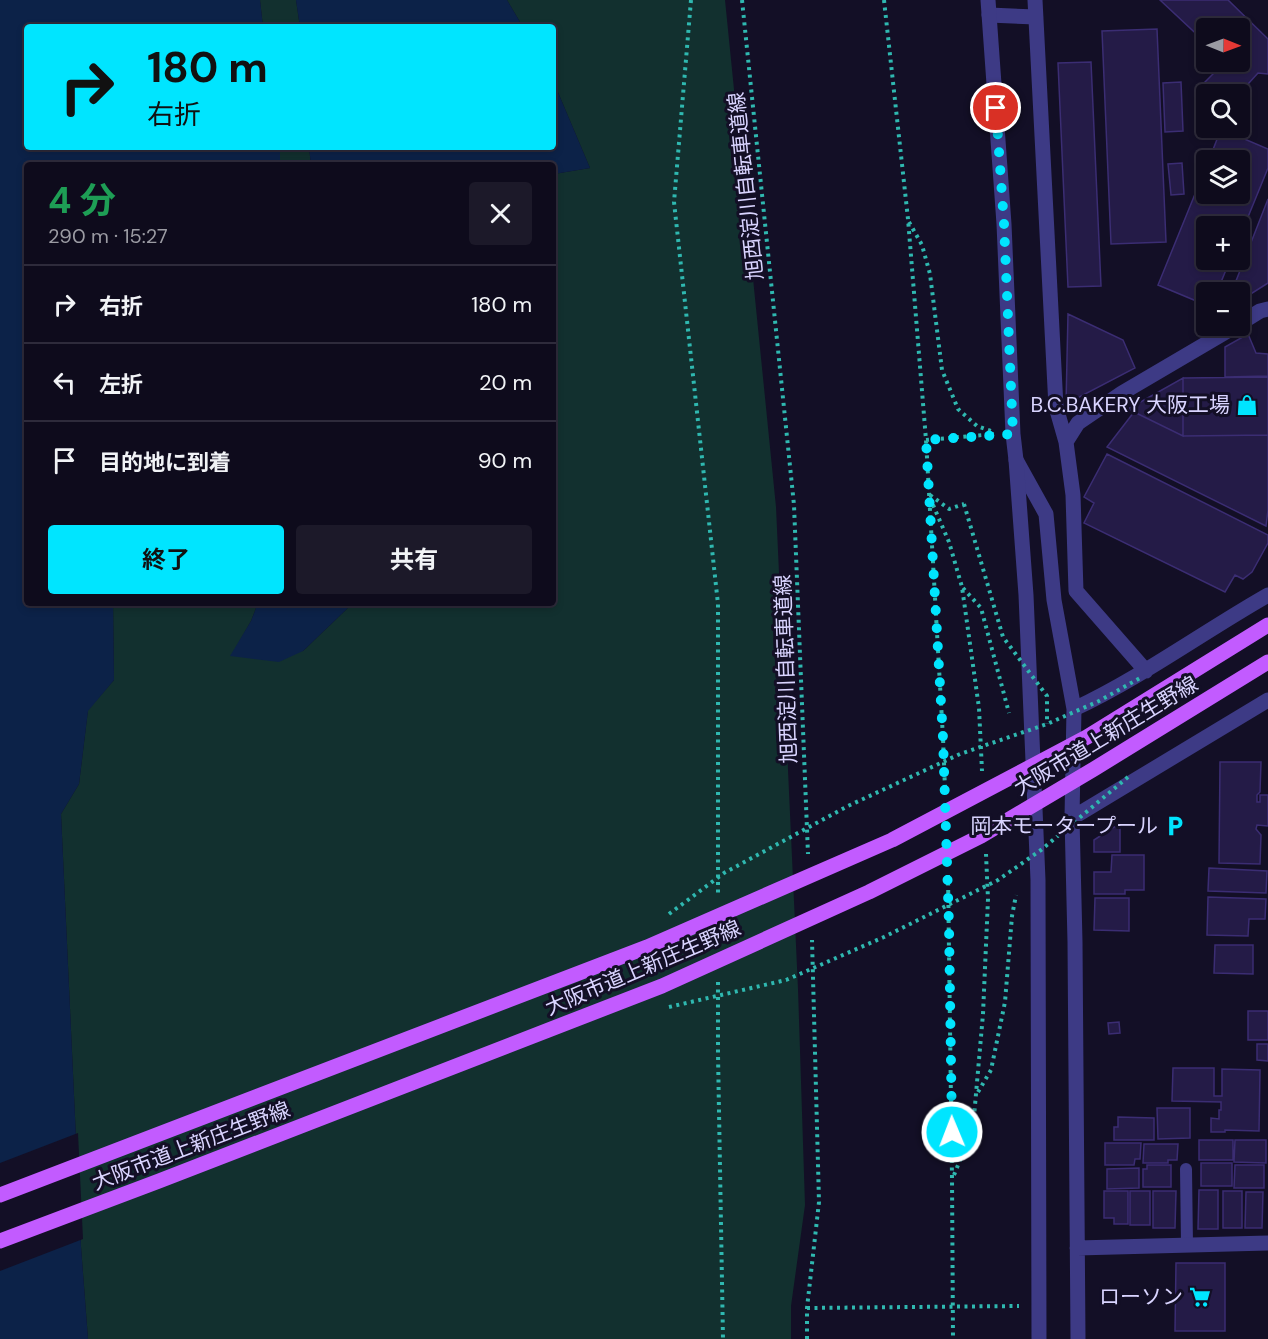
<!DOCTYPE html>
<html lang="ja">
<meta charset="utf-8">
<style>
:root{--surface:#0e0b1c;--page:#1c1929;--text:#f1f3f6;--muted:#9b9ba3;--line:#2e2b3b;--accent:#00e5ff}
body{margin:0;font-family:"DM Sans","Noto Sans JP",sans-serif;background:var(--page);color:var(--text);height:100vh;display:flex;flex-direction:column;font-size:22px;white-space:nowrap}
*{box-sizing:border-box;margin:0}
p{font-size:20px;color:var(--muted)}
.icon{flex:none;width:33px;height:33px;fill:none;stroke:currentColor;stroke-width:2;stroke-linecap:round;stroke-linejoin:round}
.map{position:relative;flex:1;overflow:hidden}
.sheet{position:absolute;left:24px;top:162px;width:532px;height:444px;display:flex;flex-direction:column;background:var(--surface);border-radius:6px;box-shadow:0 3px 9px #0003,0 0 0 2px var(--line)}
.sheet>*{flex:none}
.hud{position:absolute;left:24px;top:24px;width:532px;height:126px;border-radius:6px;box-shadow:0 3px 9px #0003,0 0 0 2px var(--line);background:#00e5ff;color:#111;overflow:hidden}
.needle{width:39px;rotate:91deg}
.fabs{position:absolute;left:1196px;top:18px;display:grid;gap:12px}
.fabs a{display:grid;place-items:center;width:54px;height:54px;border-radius:6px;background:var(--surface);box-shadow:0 3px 9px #0003,0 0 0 2px var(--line);font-size:30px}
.pin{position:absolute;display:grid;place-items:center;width:51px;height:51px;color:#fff;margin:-26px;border:3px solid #fff;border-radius:50%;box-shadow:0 2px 6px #0007}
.me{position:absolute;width:66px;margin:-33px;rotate:359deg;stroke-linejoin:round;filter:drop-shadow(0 0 4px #0008)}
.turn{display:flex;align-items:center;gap:21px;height:126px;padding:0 24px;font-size:27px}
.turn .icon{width:78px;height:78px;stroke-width:2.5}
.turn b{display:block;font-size:42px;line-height:51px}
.round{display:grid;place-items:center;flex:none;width:63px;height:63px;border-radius:6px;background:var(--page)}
.overview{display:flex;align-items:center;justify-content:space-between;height:102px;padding:0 24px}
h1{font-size:36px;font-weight:700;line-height:45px;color:#1e9e55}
.action{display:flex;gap:12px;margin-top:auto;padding:12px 24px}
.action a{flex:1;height:69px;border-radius:6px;background:var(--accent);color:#111;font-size:24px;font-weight:700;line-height:69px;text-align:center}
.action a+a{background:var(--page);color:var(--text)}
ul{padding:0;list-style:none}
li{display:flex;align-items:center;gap:18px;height:78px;padding:0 24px;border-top:2px solid var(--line)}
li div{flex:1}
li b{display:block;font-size:22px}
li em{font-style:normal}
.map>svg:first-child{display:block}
</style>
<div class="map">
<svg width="1268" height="1339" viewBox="0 0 1268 1339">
<rect width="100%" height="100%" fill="#130f26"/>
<!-- green -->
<path fill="#12302f" d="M260 0H296L300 27H263Z
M507 0H725L776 507 798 989 805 1205 791 1306V1339H88L81 1247 61 814 79 784 88 710 114 680 113 603H258L251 621 231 656 303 651 351 605H367V603H554V174L590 168 554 83V27H523Z
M280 147H309L311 165H280Z"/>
<!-- water -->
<path fill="#0c2248" d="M0 0H260L263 27H27V147H280V165H27V603H113L114 680 88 711 79 784 61 814 81 1247 88 1339H0Z
M296 0H507L523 27H300Z
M554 83 590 168 554 174V165H311L309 147H554Z
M258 603H367V605H351L303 651 279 662 230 656 251 621Z"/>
<!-- pier -->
<path fill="#130f26" d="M78 1133 83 1239 0 1271V1163Z"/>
<!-- building -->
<path fill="#241b47" stroke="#3b2d73" stroke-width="1.5" d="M1160 0H1228L1268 39V74L1258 73 1239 94H1207L1200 87 1225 62H1239V28H1206V43Z
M1157 29 1166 242 1111 244 1102 31Z
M1091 62 1101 286 1068 287 1058 63Z
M1181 82 1183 131 1165 132 1163 83Z
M1221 129 1268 149V168L1239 239V226H1206V260H1230L1217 292H1206V305L1158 285 1206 167V194H1239V160H1209Z
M1182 163 1184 194 1171 195 1168 164Z
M1268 199V283L1246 297 1236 281Z
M1068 314 1123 340 1135 368 1066 404Z
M1248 334 1256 353 1268 354V376L1225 377V347Z
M1268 377V435L1183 436V378Z
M1183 378V436L1128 409Z
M1134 412 1183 436 1268 435V510L1266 526 1107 447Z
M1107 454 1268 535V543L1252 572 1243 579 1235 575 1225 592 1084 523 1094 503 1084 497Z
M1220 762H1261L1260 792 1257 795V802H1260V795H1268V826L1257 825 1256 829 1261 835 1260 864 1219 863Z
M1114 827H1120V852H1094V840Z
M1112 855H1144V890H1125V894H1094V872H1111Z
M1209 868 1267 871 1266 893 1208 891Z
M1208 897 1266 899 1265 919H1249L1248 936 1207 935Z
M1095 898H1129V931L1094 930Z
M1215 945H1253V974L1214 973Z
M1248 1011H1268V1040H1248Z
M1119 1022 1120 1033 1109 1034 1108 1023Z
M1257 1044H1268V1061L1257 1060Z
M1173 1068H1214V1096H1222V1069L1260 1070 1259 1131 1225 1130V1132H1211V1118L1219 1119V1110H1221V1102L1172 1101Z
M1157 1108H1190V1138L1158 1139Z
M1118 1117 1154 1118V1140H1114V1127H1118Z
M1199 1140H1233V1160H1199Z
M1235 1140H1266V1163L1234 1162Z
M1105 1143H1141L1140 1159H1135L1134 1165H1105Z
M1144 1144H1178L1177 1160H1168V1163H1143Z
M1201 1163H1232V1186H1201Z
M1147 1165H1171V1187H1143V1169H1147Z
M1235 1165H1264V1188H1234Z
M1139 1168V1188L1107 1189V1169Z
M1199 1190H1218V1229H1198Z
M1104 1191H1128V1224H1114V1218H1104Z
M1130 1191H1150V1225H1130Z
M1153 1191H1176L1175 1228H1153Z
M1223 1191H1242V1228H1223Z
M1246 1192H1263L1262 1228H1245Z
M1176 1263H1225V1331H1175Z"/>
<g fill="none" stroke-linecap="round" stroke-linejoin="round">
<!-- path -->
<path stroke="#2fb8b0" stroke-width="4" stroke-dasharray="3 4.5" stroke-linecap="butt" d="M691 0 674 202 718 604V896
M742 0 794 505 808 854
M884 0 908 219 926 440 943 738 945 789
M909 222 922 245 930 274 942 370 958 409 977 426 994 432
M926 440 994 434
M930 495 949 509 964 504
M930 498 949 542 962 587 979 708 982 771
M963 588 981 608 1009 713
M948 875 952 1178 953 1339
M718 982V1054L723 1339
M978 1092 991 1070 1005 1002 1012 916 1016 895
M954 1175 973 1128 983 1014 988 899 986 854
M807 1308 1019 1306
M807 1339V1308L819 1202 812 940"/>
<!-- service -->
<path stroke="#3d3a85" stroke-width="12" d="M1186 1169 1187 1245"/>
<!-- minor -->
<path stroke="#3d3a85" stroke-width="15" d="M1035 0 1056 407 1066 442 1073 495 1076 591 1146 671
M989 15 1036 17
M1239 324 1260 311 1268 309
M1066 442 1078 423 1122 393 1236 326
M1016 460 1046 514 1054 600 1074 709 1072 818 1075 942 1078 1339
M1074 709C1142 677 1203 632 1268 595
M1072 818 1268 700
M1077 1248 1268 1243"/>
<!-- tertiary -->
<path stroke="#3d3a85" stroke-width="15" d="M988 0 1004 224 1013 434 1016 460 1026 595 1038 880 1039 1339"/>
<!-- path-bridge -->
<path stroke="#2fb8b0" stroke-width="4" stroke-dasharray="3 4.5" stroke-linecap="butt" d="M964 504 1003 637 1047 696V724
M669 914 724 873 848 806 960 754 1047 724 1099 701 1140 678
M669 1007 786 980 884 937 998 880 1041 850 1128 777"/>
<!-- primary-bridge -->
<path stroke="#c25bff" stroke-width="15" d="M0 1195 647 947 892 840 1087 737 1268 625
M0 1241 159 1181 662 986 869 892 981 836 1094 769 1268 662"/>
</g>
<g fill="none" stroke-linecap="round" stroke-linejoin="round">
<!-- route -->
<path stroke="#00e5ff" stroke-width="10" stroke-dasharray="0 18" d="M952 1132 949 925 943 738 926 440 1013 434 1004 224 996 108"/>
</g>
<!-- icons -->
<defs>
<symbol id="shop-bare" viewBox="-9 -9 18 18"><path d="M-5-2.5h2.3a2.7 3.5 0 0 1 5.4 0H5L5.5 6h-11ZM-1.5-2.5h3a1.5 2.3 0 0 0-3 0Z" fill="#00e5ff" stroke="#130f26" stroke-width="2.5" paint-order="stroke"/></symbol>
<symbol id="parking-bare" viewBox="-9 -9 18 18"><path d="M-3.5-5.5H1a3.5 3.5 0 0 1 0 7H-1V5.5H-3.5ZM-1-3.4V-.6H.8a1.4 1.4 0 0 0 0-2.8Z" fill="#00e5ff" stroke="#130f26" stroke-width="2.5" paint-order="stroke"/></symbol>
<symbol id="supermarket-bare" viewBox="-9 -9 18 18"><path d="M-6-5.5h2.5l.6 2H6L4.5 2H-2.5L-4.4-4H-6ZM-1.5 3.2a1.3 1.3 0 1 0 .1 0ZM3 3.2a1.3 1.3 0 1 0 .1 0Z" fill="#00e5ff" stroke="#130f26" stroke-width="2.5" paint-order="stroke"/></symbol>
</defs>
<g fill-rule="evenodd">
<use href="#shop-bare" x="1232" y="390" width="30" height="30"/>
<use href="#parking-bare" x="1160" y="811" width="30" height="30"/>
<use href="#supermarket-bare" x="1185" y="1282" width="30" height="30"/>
</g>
<g text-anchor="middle" stroke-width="6" stroke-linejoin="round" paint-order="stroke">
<!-- street labels -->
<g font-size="21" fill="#d9d4ff" stroke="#130f26">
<text transform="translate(746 186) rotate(-96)" y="7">旭西淀川自転車道線</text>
<text transform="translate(786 669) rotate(-92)" y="7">旭西淀川自転車道線</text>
<text transform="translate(1106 736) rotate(-31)" y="7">大阪市道上新庄生野線</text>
<text transform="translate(643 968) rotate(-23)" y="7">大阪市道上新庄生野線</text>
<text transform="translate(191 1146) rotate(-21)" y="7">大阪市道上新庄生野線</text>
</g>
<!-- poi labels -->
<g font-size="21" fill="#d9d4ff" stroke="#130f26" text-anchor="end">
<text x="1230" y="412">B.C.BAKERY 大阪工場</text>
<text x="1158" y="833">岡本モータープール</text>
<text x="1183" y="1304">ローソン</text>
</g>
</g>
</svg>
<div class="fabs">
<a><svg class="needle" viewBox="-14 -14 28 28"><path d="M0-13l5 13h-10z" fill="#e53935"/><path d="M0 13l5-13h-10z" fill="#9b9ba3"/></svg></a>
<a><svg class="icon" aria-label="search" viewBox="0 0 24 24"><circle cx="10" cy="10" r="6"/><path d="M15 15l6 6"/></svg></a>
<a><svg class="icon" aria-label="layers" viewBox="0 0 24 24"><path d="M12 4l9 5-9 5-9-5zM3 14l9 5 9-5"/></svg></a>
<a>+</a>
<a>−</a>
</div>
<div class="pin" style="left:996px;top:108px;background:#d93025"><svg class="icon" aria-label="arrive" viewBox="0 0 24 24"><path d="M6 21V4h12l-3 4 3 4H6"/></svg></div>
<svg class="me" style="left:952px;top:1132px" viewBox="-20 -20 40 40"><circle r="17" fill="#00e5ff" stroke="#fff" stroke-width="3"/><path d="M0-11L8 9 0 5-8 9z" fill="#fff"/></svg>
<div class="hud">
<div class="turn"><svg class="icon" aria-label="right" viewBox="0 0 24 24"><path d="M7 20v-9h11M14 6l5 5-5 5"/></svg><div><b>180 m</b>右折</div></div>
</div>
<section class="sheet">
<div class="overview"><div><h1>4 分</h1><p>290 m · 15:27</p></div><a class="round"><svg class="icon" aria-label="close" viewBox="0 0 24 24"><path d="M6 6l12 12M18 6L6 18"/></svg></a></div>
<ul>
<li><svg class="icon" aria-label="right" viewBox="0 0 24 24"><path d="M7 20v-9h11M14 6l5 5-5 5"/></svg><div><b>右折</b></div><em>180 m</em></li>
<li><svg class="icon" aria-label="left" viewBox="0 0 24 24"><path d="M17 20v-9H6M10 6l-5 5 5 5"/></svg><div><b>左折</b></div><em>20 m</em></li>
<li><svg class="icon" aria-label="arrive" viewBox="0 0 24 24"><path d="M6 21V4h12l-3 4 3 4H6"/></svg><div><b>目的地に到着</b></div><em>90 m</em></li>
</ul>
<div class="action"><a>終了</a><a>共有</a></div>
</section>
</div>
